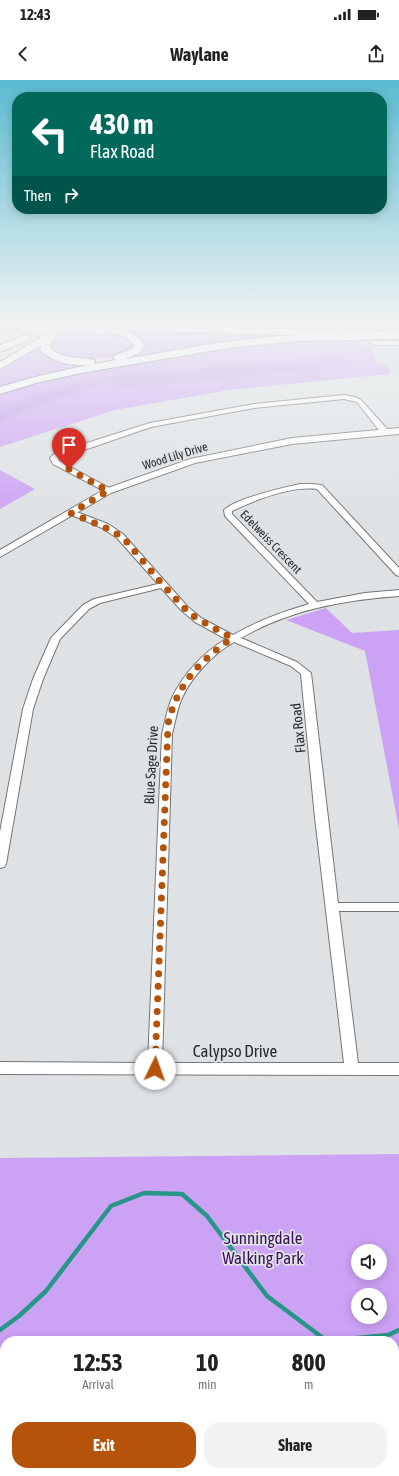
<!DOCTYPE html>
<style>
:root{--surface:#fff;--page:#f2f2f2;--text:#222;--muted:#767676;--accent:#b45309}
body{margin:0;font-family:"Asap Condensed",sans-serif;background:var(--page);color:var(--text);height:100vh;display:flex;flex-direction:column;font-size:15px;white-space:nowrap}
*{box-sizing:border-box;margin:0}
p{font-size:13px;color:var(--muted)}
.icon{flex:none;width:22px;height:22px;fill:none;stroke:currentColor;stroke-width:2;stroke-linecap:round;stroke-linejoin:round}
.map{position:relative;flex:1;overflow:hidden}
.sheet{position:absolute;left:0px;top:1256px;width:399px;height:140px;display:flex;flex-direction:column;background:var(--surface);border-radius:16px 16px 0 0;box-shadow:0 2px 10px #0003}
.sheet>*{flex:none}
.banner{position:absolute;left:12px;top:12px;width:375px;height:122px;border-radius:16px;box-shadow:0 2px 10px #0003;background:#00695c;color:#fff;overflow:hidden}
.fabs{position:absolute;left:351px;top:1164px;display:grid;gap:8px}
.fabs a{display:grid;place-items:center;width:36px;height:36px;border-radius:50%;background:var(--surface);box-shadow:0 2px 10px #0003;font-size:20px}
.pin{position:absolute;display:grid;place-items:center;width:34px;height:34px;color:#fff;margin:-41px -17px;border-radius:50% 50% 50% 0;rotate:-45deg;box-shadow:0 0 4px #0007}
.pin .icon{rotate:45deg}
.me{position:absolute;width:44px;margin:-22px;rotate:3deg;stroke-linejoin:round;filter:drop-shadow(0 0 3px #0008)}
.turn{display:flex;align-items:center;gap:14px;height:84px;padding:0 12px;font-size:18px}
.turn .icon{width:52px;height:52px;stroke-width:2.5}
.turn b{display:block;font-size:28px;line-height:34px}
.then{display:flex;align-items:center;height:38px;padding:0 12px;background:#0003;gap:8px;font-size:15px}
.eta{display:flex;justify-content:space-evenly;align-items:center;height:68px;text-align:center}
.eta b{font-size:24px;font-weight:700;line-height:28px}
.button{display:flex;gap:8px;margin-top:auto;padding:8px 12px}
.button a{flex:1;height:46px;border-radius:16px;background:var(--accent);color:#fff;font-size:16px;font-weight:700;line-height:46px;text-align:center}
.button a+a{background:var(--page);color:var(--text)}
.status{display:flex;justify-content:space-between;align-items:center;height:28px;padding:0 20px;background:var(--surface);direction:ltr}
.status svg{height:11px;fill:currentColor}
header{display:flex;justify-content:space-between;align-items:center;height:52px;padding:0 12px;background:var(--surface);font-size:18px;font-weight:700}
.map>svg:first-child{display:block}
</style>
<div class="status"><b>12:43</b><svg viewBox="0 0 49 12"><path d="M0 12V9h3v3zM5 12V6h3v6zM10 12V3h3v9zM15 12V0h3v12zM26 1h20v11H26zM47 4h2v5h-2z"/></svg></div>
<header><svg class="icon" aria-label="back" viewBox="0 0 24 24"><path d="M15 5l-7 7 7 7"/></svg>Waylane<svg class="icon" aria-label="share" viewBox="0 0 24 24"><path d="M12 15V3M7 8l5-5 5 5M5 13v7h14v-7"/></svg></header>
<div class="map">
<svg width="399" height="1396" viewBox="0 0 399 1396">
<rect width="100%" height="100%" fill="#dee2e5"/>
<!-- built -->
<path fill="#cfd7e0" d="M372 263H399V297L390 294 389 285H378L370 266Z"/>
<!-- green -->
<path fill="#cca2f5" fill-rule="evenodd" d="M67 249 116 252 128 256 136 266 125 274 111 278 86 280 56 274 49 268 52 262Z
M126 251 320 255 246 260 0 308V291L37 268C43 269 46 276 52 278 73 285 104 286 126 278 132 276 138 270 144 266 142 257 134 254 126 251Z
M399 258V261L370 260 360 263 361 266H370L378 285H389L390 294 229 310 115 330 0 367V313L52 298 115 286 268 262Z
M0 390 35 409 0 429Z
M326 528 352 553 399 550V749L365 571 286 540Z
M399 1074V1396H91L81 1391H394V1261H5V1353L0 1351V1078ZM358 1171H380V1193H358ZM358 1215H380V1237H358Z"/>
<!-- forest -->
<path fill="#c196ec" d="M339 276 348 285 223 299 108 309 113 304 106 302 38 325 0 343V330L37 314 101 297Z"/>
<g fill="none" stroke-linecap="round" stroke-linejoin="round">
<!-- stream -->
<path stroke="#269787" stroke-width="4.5" d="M0 1250 19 1236 46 1211 111 1126 144 1113 182 1114 207 1136 267 1216 327 1261 388 1255 399 1250"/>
<defs>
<path id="minor" d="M399 261V265H372L369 263 372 261Z
M344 315 355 317 361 320 388 350V354H382L357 322 344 319 254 328 151 347 58 379 59 381 111 409 112 411 108 413 53 384 50 378 55 373 150 343 254 324Z
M300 404H311L322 405 399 488V496L396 495 317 409C291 406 255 420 232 431V434L317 522 365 513 399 510V516C343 520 289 530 241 558L297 582 311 593 338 823H399V831H339L358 983H399V995L0 994V982L148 983 162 654C165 643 167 629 172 618 183 594 204 572 226 559L195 542 181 530 161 508 100 523 89 529 60 559 43 599 33 629 6 784 4 787 0 788V752L23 629 33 599 51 558 83 525 94 519 158 504 117 458 102 448 67 433 68 431H74L108 444 123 454 187 526 201 538 233 555C257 541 282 532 309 524L225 436 224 430C237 418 282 408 300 404ZM234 562 291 586 301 594 315 738 344 983H162L172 654C175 643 177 629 182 618 192 596 213 574 234 562Z"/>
<path id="tertiary" d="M399 348V354L292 364 195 383 111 413 0 477V470L105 409 190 379 292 358Z"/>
<path id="primary" d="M105 245 399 252V258L102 250 100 248 102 246Z"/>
<path id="trunk" d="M0 243H25L30 246 25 249 0 248Z
M340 243H379L381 245C376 250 345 248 340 243Z
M105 245C121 249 136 251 145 266L139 273 125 279 216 263 268 257 317 254 399 253V259L301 261 234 267 81 293 36 303 0 314V307C38 295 77 287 116 280L113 278 114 276 131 269 135 266 126 257 102 250 100 248 102 246Z
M54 249 59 252 51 263 50 268C63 280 78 276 94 280L95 282 94 284C77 288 54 283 41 271L40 269 41 265 0 289V282Z
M25 255 28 256 30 258 28 260 0 272V265Z"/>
</defs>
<!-- minor casing -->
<use href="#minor" stroke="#737679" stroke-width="2"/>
<!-- tertiary casing -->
<use href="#tertiary" stroke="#737679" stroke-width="2"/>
<!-- primary casing -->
<use href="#primary" stroke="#737679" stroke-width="2"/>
<!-- trunk casing -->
<use href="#trunk" stroke="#737679" stroke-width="2"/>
<!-- minor -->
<use href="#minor" fill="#fff" fill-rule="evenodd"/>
<!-- tertiary -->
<use href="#tertiary" fill="#fff" fill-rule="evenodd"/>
<!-- primary -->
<use href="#primary" fill="#fff" fill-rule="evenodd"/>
<!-- trunk -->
<use href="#trunk" fill="#fff" fill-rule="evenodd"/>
<defs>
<path id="trunk-bridge" d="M25 246 105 248"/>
</defs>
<!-- trunk-bridge casing -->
<use href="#trunk-bridge" stroke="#737679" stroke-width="12" stroke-linecap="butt"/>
<!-- trunk-bridge -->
<use href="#trunk-bridge" stroke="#fff" stroke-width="11"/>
</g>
<!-- sky -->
<linearGradient id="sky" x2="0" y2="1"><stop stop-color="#5abbd1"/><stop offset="0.55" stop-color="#f0f2f3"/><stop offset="1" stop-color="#f0f2f3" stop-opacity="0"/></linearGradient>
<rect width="399" height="438" fill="url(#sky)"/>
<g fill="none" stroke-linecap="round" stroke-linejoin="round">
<!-- route -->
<path stroke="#b45309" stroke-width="7" stroke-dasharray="0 12.6" d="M69 389 108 411 71 433 113 451 126 461 163 505 190 534 210 546 232 558C200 581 177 604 168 644L155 989"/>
</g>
<g text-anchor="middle" stroke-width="3.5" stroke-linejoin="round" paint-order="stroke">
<!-- far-street labels -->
<g font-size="12" fill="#282a2b" stroke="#dee2e5">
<text transform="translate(175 376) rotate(-17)" y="4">Wood Lily Drive</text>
<text transform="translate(271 462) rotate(46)" y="4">Edelweiss Crescent</text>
</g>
<!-- street labels -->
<g font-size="14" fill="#282a2b" stroke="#dee2e5">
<text transform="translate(298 648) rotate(-96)" y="5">Flax Road</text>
<text transform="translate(151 685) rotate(-87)" y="5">Blue Sage Drive</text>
</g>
<!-- near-street labels -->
<g font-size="17" fill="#282a2b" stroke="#dee2e5">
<text x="235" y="977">Calypso Drive</text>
</g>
<!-- near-park labels -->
<g font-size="17" fill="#3c0f5b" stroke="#dee2e5">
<text x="263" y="1164">Sunningdale<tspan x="263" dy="20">Walking Park</tspan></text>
</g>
</g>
</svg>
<div class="fabs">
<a><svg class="icon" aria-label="sound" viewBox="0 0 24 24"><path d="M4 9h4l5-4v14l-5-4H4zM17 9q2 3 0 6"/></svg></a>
<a><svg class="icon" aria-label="search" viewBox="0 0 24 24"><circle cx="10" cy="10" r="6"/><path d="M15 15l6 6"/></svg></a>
</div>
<div class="pin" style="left:69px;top:389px;background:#d93025"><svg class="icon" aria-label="arrive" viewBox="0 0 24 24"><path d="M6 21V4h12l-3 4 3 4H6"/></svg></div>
<svg class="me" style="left:155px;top:989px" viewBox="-20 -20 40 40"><circle r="19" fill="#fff"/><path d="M0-13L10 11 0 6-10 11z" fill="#b45309"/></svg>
<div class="banner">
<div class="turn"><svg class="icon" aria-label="left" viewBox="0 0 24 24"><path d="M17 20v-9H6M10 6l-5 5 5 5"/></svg><div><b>430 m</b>Flax Road</div></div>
<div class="then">Then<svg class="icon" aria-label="right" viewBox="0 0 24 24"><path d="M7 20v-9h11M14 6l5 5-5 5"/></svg></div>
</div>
<section class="sheet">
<div class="eta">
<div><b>12:53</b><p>Arrival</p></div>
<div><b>10</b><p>min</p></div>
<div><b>800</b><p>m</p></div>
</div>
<div class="button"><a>Exit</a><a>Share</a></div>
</section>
</div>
